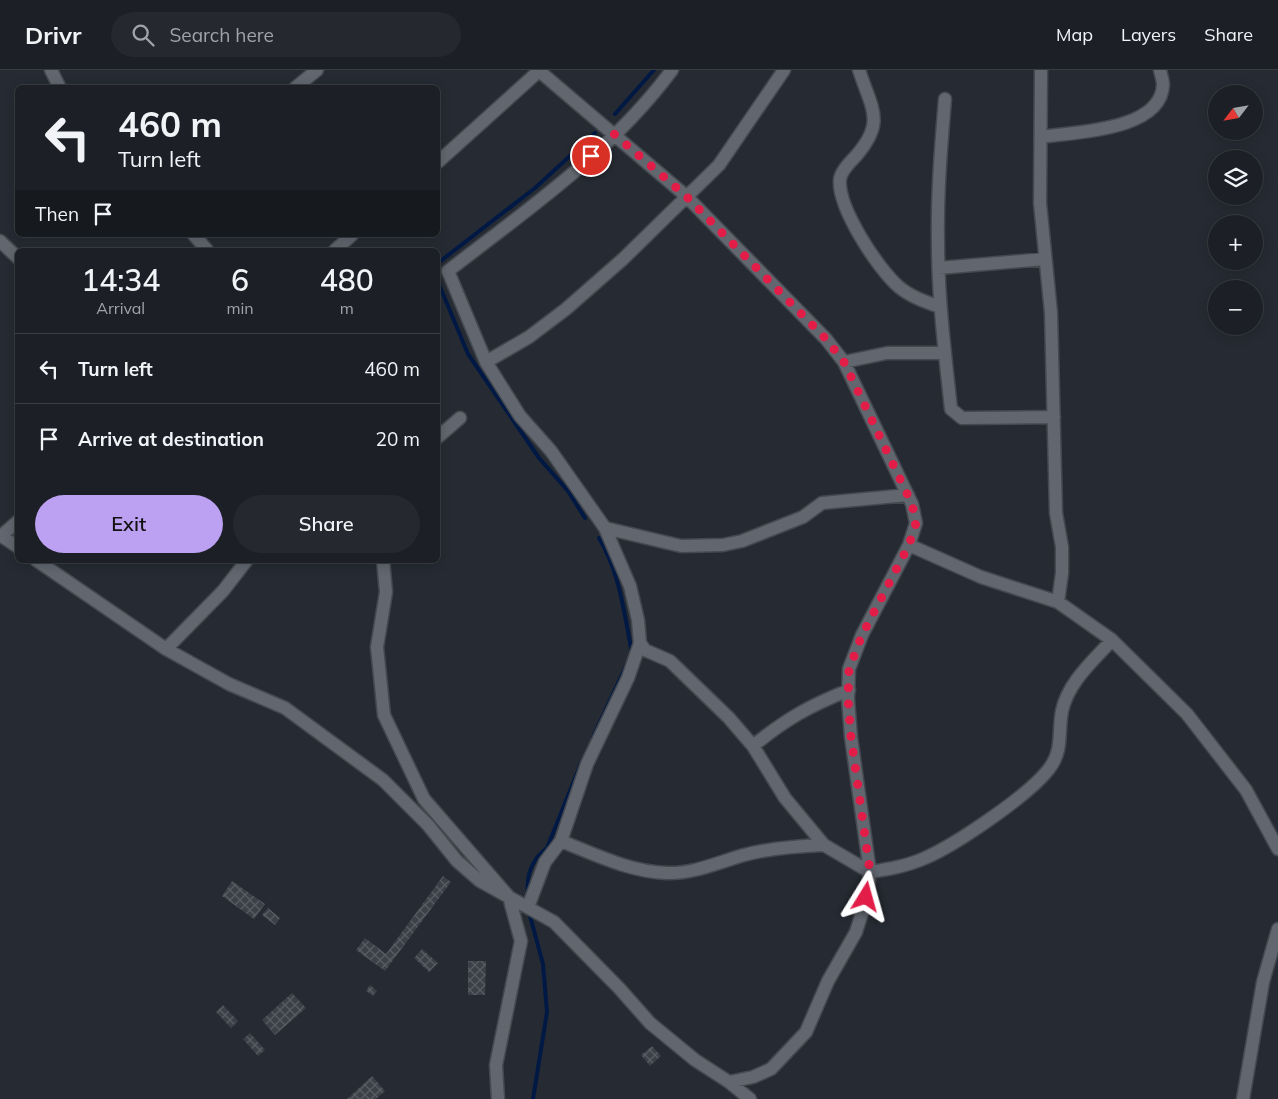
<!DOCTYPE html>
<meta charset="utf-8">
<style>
:root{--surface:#1c2026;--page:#25282e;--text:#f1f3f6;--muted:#a0a3a7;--line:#3a3e43;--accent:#bca0f2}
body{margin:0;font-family:Mulish,sans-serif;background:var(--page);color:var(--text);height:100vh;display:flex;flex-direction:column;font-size:19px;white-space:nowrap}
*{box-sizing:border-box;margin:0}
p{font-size:16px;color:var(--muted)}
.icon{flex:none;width:28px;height:28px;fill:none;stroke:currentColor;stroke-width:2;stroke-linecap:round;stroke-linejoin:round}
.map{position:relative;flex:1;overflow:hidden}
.sheet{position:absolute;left:15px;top:178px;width:425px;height:315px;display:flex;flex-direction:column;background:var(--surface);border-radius:8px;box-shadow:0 2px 12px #0003,0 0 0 1px var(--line)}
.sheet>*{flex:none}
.banner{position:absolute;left:15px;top:15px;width:425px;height:152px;border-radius:8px;box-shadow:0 2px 12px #0003,0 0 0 1px var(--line);background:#1c2026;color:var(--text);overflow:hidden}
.needle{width:32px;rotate:239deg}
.tools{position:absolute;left:1208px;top:15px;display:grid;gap:10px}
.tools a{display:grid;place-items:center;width:55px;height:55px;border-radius:50%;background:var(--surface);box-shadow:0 2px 12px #0003,0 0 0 1px var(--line);font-size:25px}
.pin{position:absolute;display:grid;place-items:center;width:42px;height:42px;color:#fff;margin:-21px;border:2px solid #fff;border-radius:50%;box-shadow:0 1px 5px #0007}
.me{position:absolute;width:55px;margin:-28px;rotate:8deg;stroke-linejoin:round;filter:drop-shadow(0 0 4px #0008)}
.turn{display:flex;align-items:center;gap:18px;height:105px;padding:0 20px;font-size:22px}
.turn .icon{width:65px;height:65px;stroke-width:2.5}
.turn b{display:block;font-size:35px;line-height:42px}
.then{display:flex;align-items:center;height:48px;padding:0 20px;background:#0003;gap:10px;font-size:19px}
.eta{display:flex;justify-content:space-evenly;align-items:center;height:85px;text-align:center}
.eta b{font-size:30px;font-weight:600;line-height:35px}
.action{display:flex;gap:10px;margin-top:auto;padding:10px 20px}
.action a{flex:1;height:58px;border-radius:30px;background:var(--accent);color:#111;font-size:20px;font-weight:600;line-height:58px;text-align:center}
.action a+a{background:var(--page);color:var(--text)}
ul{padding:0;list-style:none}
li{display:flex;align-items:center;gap:15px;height:70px;padding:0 20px;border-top:1px solid var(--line)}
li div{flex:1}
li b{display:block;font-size:19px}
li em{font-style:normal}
header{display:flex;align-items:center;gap:30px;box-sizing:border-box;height:70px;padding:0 25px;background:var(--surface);border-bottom:1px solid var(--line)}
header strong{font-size:24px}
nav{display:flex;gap:28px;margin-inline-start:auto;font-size:18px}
.search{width:350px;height:45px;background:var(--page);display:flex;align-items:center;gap:12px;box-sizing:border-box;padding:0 18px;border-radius:28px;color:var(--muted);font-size:19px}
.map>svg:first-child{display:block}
</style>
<header>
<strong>Drivr</strong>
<div class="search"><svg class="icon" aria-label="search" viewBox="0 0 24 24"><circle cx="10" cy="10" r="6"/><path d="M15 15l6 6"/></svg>Search here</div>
<nav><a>Map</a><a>Layers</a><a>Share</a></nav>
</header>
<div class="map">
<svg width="1278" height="1029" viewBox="0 0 1278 1029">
<defs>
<pattern id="building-cross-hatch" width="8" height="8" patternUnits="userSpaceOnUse" patternTransform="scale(1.25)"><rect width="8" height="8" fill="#3c4149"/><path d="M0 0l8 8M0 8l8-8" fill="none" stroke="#585d64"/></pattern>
</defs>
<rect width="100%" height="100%" fill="#262b33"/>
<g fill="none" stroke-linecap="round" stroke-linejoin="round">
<!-- stream -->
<path stroke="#001944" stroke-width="4" d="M615 44 654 0
M438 193 535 118 595 63
M438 212 468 284 539 388 568 421 585 448
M599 468C620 503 624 543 632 583
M593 667 627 594
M528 825C526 806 532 789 547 778L582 691
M529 842 543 894 547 942 533 1029"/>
</g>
<!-- building -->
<path fill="url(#building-cross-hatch)" d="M443 806 451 812 385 901 356 880 365 868 386 884Z
M232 811 265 834 254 849 222 826Z
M268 838 280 848 275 855 262 845Z
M422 879 438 893 429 902 414 888Z
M468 891H486L485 925H468Z
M370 915 377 921 373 926 366 921Z
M292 923 306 938 275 965 262 950Z
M223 935 238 951 231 958 216 942Z
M250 963 265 980 258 986 243 969Z
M652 976 661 986 650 996 641 985Z
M372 1006 385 1021 376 1029H347Z"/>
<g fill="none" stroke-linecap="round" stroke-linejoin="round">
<defs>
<path id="street" d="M51 0 60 18
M538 0 686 126 826 269 844 292 912 434 916 453 909 475 862 565 849 599 848 629 851 667 870 802 867 827 856 862 828 911 806 962 771 999 753 1007 729 1012
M859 0C872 40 886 52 855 87 850 92 841 102 840 109 837 137 878 199 899 217 911 227 926 232 940 237
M1041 0 1040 133 1051 243 1056 443 1062 477V503L1058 532
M295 18 317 0
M945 29C941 77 937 124 938 173 938 228 945 284 951 339L962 348 1054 347
M1041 67C1074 62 1161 61 1163 15 1163 10 1161 5 1160 0
M438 92 540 0
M194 165 207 180
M0 171 18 188
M335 180 352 165
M939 198 1045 189
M486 292 529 267 566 239 623 189 719 95 784 0
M844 292 887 283H945
M438 367 460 348
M605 458 681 476 723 475 742 471 803 447 822 433 908 425
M0 465 18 477
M1 466 18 451
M909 475 981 507 1058 532 1112 570 1187 644 1246 720 1278 779
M36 490 166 579 229 614 285 638 383 710 428 755 457 791 480 811 554 852 619 918 650 953 695 990 729 1012 750 1029
M383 490 386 522 377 577 384 645 424 729 509 827 521 871 496 995 498 1029
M640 573 645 580 670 591 729 648 753 676 785 728 824 775 870 802C889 799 907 796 925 788 955 775 1033 723 1051 696 1063 679 1058 660 1062 641 1068 612 1094 590 1112 570
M166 579 223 521 247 490
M753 676C786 649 809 636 849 620
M561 771C594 784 630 802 667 803 693 804 719 792 744 785 770 778 797 776 824 775
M528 837 545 792 561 771 587 694 628 608 640 573 638 550 630 516 605 458 551 381 520 346 486 292 448 201C527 140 612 81 672 0
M1243 1029 1263 912 1278 859"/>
</defs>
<!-- street casing -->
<use href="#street" stroke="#44484f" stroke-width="15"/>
<!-- street -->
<use href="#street" stroke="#61666f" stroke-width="12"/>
</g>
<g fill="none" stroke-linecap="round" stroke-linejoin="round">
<!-- route -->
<path stroke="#e11d48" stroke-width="9" stroke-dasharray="0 16.2" d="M591 86 614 64 686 126 826 269 844 292 912 434 916 453 909 475 862 565 849 599 848 629 851 667 870 802 866 827"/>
</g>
</svg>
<div class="tools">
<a><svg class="needle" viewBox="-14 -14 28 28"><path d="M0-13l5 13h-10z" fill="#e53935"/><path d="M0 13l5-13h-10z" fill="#a0a3a7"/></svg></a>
<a><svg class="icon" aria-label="layers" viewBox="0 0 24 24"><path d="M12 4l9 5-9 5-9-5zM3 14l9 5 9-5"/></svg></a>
<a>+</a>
<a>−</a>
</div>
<div class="pin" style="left:591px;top:86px;background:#d93025"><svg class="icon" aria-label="arrive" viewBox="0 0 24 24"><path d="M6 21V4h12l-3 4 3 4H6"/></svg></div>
<svg class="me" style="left:866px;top:827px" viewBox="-20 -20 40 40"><path d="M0-17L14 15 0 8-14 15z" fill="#e11d48" stroke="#fff" stroke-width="4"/></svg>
<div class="banner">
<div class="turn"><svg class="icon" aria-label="left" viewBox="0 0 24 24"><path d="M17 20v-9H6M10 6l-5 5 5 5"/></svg><div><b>460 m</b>Turn left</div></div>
<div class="then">Then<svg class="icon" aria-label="arrive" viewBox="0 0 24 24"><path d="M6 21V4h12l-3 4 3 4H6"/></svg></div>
</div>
<section class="sheet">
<div class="eta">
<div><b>14:34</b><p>Arrival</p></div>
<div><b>6</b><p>min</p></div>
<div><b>480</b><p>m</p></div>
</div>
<ul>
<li><svg class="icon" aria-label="left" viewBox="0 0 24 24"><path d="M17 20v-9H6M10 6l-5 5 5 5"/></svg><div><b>Turn left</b></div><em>460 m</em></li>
<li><svg class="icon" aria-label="arrive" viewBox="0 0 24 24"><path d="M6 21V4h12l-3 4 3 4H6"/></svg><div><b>Arrive at destination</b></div><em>20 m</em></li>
</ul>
<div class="action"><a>Exit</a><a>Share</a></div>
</section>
</div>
